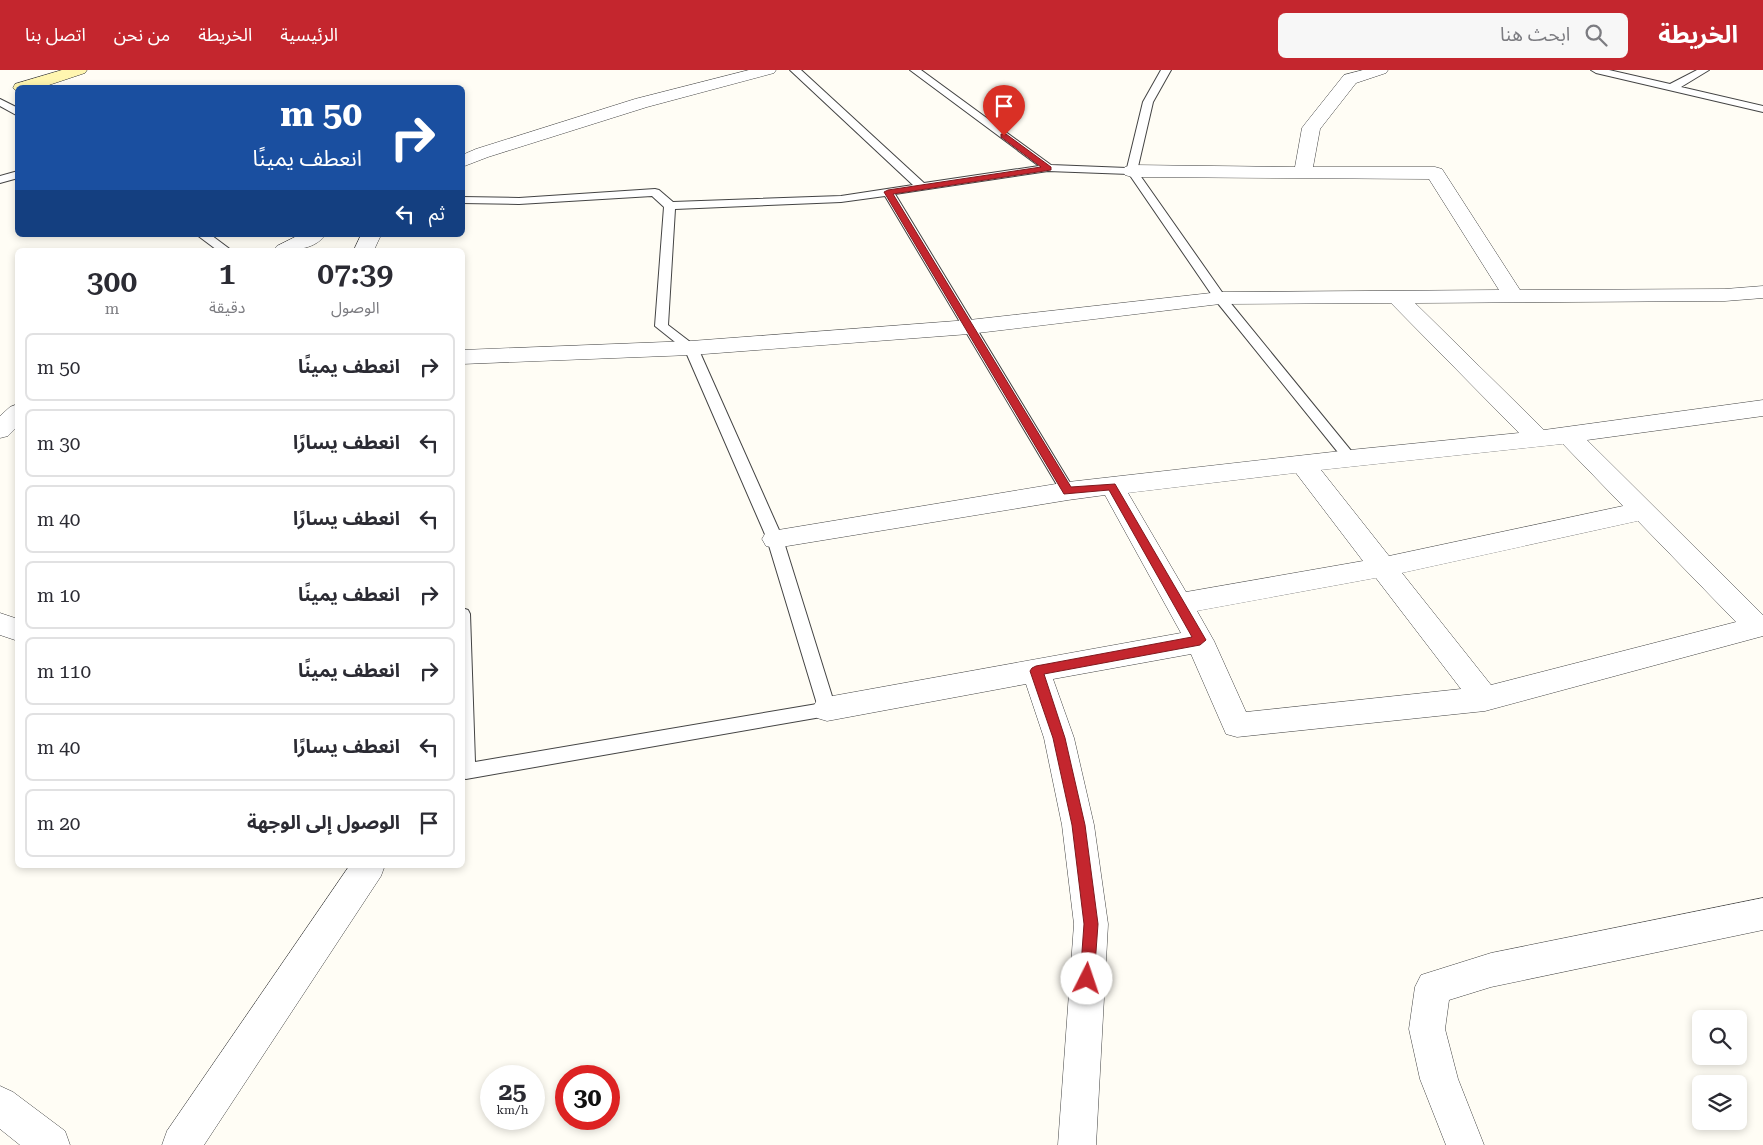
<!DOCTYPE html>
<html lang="ar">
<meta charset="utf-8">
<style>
:root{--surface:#fff;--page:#f7f7f7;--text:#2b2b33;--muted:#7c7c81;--line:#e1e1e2;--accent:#c4262e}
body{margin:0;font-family:"Roboto Serif","Noto Sans Arabic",serif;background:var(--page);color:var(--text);direction:rtl;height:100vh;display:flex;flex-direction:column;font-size:19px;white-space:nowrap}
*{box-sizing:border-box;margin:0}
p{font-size:16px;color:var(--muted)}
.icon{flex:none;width:28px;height:28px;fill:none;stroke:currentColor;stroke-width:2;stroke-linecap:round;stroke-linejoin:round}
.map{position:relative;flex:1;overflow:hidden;direction:ltr}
.side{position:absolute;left:15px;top:178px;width:450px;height:620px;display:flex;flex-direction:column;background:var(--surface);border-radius:8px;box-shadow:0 2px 8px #0003;direction:rtl}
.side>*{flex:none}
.guide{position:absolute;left:15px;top:15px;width:450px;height:152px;border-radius:8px;box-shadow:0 2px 8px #0003;direction:rtl;background:#1a4fa0;color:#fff;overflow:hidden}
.buttons{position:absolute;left:1692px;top:940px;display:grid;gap:10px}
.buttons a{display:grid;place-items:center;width:55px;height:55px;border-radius:8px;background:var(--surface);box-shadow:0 2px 8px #0003;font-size:25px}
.speed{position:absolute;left:480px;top:995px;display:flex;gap:10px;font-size:25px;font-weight:700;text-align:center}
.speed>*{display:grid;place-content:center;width:65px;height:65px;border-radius:50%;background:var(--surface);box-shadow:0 2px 8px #0003;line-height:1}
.speed small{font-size:12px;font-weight:400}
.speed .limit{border:8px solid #d22;background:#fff;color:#111}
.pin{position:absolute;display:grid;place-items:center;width:42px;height:42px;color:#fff;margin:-51px -21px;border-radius:50% 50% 50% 0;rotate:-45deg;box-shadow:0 0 5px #0007}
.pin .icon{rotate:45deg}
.me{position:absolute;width:55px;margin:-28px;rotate:4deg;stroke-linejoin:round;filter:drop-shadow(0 0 4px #0008)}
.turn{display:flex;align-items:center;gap:18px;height:105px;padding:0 20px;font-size:22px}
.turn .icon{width:65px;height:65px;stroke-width:2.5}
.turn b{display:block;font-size:35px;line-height:42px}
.then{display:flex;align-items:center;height:48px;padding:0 20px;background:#0003;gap:10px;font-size:19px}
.eta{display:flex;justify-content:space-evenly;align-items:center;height:85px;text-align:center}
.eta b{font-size:30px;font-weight:600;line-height:35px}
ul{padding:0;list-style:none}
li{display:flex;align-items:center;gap:15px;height:68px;margin:0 10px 8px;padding:0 10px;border:2px solid var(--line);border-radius:8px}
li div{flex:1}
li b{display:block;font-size:19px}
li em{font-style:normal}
header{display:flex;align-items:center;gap:30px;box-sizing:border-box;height:70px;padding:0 25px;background:var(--accent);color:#fff}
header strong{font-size:24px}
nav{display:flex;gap:28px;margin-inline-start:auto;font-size:18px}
.search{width:350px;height:45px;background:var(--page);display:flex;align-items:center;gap:12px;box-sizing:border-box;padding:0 18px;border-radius:8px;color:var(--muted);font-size:19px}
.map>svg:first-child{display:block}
</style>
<header>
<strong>الخريطة</strong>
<div class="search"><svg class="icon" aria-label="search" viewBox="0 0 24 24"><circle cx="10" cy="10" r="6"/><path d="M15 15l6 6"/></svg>ابحث هنا</div>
<nav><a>الرئيسية</a><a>الخريطة</a><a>من نحن</a><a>اتصل بنا</a></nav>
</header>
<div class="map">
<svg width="1763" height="1075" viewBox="0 0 1763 1075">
<rect width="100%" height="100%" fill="#fffdf5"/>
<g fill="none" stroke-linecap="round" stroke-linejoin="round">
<defs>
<path id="service" d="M790 0H801L924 113 1039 96 910 0H921L1051 95 1127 98 1143 32 1161 0H1171L1153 32 1137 101 1224 225 1357 388 1355 391H1345L1216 231 1129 104 1048 101 895 124 1075 421 1073 425 1068 426 1063 425 885 126 841 132 675 139 668 255 698 278 783 469 836 639 833 644 827 646 466 709 462 708V538L468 540 470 544 475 692 817 634 767 469 685 280 655 256 664 137 652 126 519 134 462 133V127L519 128 655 119 659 120 673 132 841 126 913 115Z
M1591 0H1609L1670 14 1697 0H1709L1681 17 1763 36V42L1596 3Z
M0 29 18 38V46L0 36Z
M18 101V108L0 113V106Z
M197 165H211L231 180H217Z"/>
<path id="minor" d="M1363 0H1388L1386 3 1356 13 1320 59 1313 97H1435L1442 99 1520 220 1725 219 1763 216V228L1725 231 1415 233 1544 360 1763 330V346L1587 370 1763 545V566L1485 641 1237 667 1226 664 1191 584 1053 609 1074 668 1094 755 1108 854 1096 1075H1058L1074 854 1062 755 1044 668 1026 614 827 651 817 648 812 639 817 630 827 627 1181 563 1105 425 1068 430 775 478 766 476 762 469 766 462 1068 412 1350 380 1519 363 1391 233 1220 234 969 264 691 285 462 294V280L691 271 969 250 1220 222 1499 220 1429 109 1132 107 1125 105 1123 101 1125 97 1132 95 1295 97 1302 58 1305 54 1344 5ZM1563 374 1623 436 1389 486 1321 400ZM1296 403 1363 491 1186 522 1128 423ZM1638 451 1736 552 1491 615 1402 503ZM1376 508 1461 619 1246 642 1214 571 1197 541Z
M361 165H381L374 180H354Z
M0 543 18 549V571L0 565Z
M350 795H385L381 806 204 1075H162L167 1061Z
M1763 828V860L1491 917 1449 930 1445 959 1458 1009 1484 1075H1446L1420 1009 1409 959 1415 917 1421 905 1491 883Z
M0 1016 13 1022 65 1061 70 1075H20L0 1059Z"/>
<path id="tertiary" d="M749 0H776L774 3 647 37 488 87 462 97V85L476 79 635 29Z
M299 165H325C314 181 291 180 274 180L277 176Z
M18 334V356L8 366 0 368V346L10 337Z"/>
<path id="secondary" d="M62 0H87L85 3 40 18H18V22L13 18 15 14Z"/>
</defs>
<!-- service casing -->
<use href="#service" stroke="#444" stroke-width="2"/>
<!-- minor casing -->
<use href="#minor" stroke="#444" stroke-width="1"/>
<!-- tertiary casing -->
<use href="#tertiary" stroke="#444" stroke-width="1"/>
<!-- secondary casing -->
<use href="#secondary" stroke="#333" stroke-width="1"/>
<!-- service -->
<use href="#service" fill="#fff" fill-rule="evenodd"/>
<!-- minor -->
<use href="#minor" fill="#fff" fill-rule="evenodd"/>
<!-- tertiary -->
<use href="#tertiary" fill="#fff" fill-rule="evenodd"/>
<!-- secondary -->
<use href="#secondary" fill="#fff6b0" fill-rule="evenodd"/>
</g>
<!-- route -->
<path fill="#c4262e" stroke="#7f191e" d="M1001 64H1006L1051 97V100L893 124 1071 417 1115 414 1206 570 1200 575 1044 604 1065 668 1085 755 1098 854 1094 909 1092 914 1087 916 1082 914 1080 909 1084 854 1072 755 1053 668 1030 601 1032 598 1036 596 1192 567 1109 420 1064 424 884 122 888 120 1041 97 1001 67Z"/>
</svg>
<div class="buttons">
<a><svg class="icon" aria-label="search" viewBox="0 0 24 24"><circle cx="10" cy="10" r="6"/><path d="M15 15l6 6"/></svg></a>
<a><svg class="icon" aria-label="layers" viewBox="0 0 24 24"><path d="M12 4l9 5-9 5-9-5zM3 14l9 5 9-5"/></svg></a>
</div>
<div class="speed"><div>25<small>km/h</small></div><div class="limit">30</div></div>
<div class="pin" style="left:1004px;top:66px;background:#d93025"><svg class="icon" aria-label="arrive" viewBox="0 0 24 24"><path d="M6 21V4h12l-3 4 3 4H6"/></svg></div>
<svg class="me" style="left:1087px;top:909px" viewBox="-20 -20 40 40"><circle r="19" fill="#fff"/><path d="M0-13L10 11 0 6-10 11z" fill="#c4262e"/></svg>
<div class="guide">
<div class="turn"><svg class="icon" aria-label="right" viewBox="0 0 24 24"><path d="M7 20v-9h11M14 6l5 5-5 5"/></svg><div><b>50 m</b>انعطف يمينًا</div></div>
<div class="then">ثم<svg class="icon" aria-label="left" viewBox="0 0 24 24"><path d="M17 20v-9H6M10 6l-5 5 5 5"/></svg></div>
</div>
<section class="side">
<div class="eta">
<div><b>07:39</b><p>الوصول</p></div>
<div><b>1</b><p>دقيقة</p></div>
<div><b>300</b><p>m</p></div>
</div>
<ul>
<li><svg class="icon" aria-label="right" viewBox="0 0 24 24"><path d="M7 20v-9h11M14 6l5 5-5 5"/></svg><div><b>انعطف يمينًا</b></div><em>50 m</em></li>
<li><svg class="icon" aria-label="left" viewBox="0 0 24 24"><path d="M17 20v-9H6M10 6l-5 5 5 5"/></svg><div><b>انعطف يسارًا</b></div><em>30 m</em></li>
<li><svg class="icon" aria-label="left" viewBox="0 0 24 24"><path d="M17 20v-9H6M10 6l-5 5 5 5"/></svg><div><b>انعطف يسارًا</b></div><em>40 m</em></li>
<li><svg class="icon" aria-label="right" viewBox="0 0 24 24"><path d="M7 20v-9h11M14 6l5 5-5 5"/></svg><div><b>انعطف يمينًا</b></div><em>10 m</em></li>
<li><svg class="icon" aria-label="right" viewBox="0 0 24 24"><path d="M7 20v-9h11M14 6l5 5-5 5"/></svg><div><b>انعطف يمينًا</b></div><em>110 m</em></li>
<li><svg class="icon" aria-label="left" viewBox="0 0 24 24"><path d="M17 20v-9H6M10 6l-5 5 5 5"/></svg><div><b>انعطف يسارًا</b></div><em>40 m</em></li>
<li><svg class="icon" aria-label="arrive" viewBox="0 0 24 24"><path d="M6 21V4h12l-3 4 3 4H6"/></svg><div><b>الوصول إلى الوجهة</b></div><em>20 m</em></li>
</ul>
</section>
</div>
